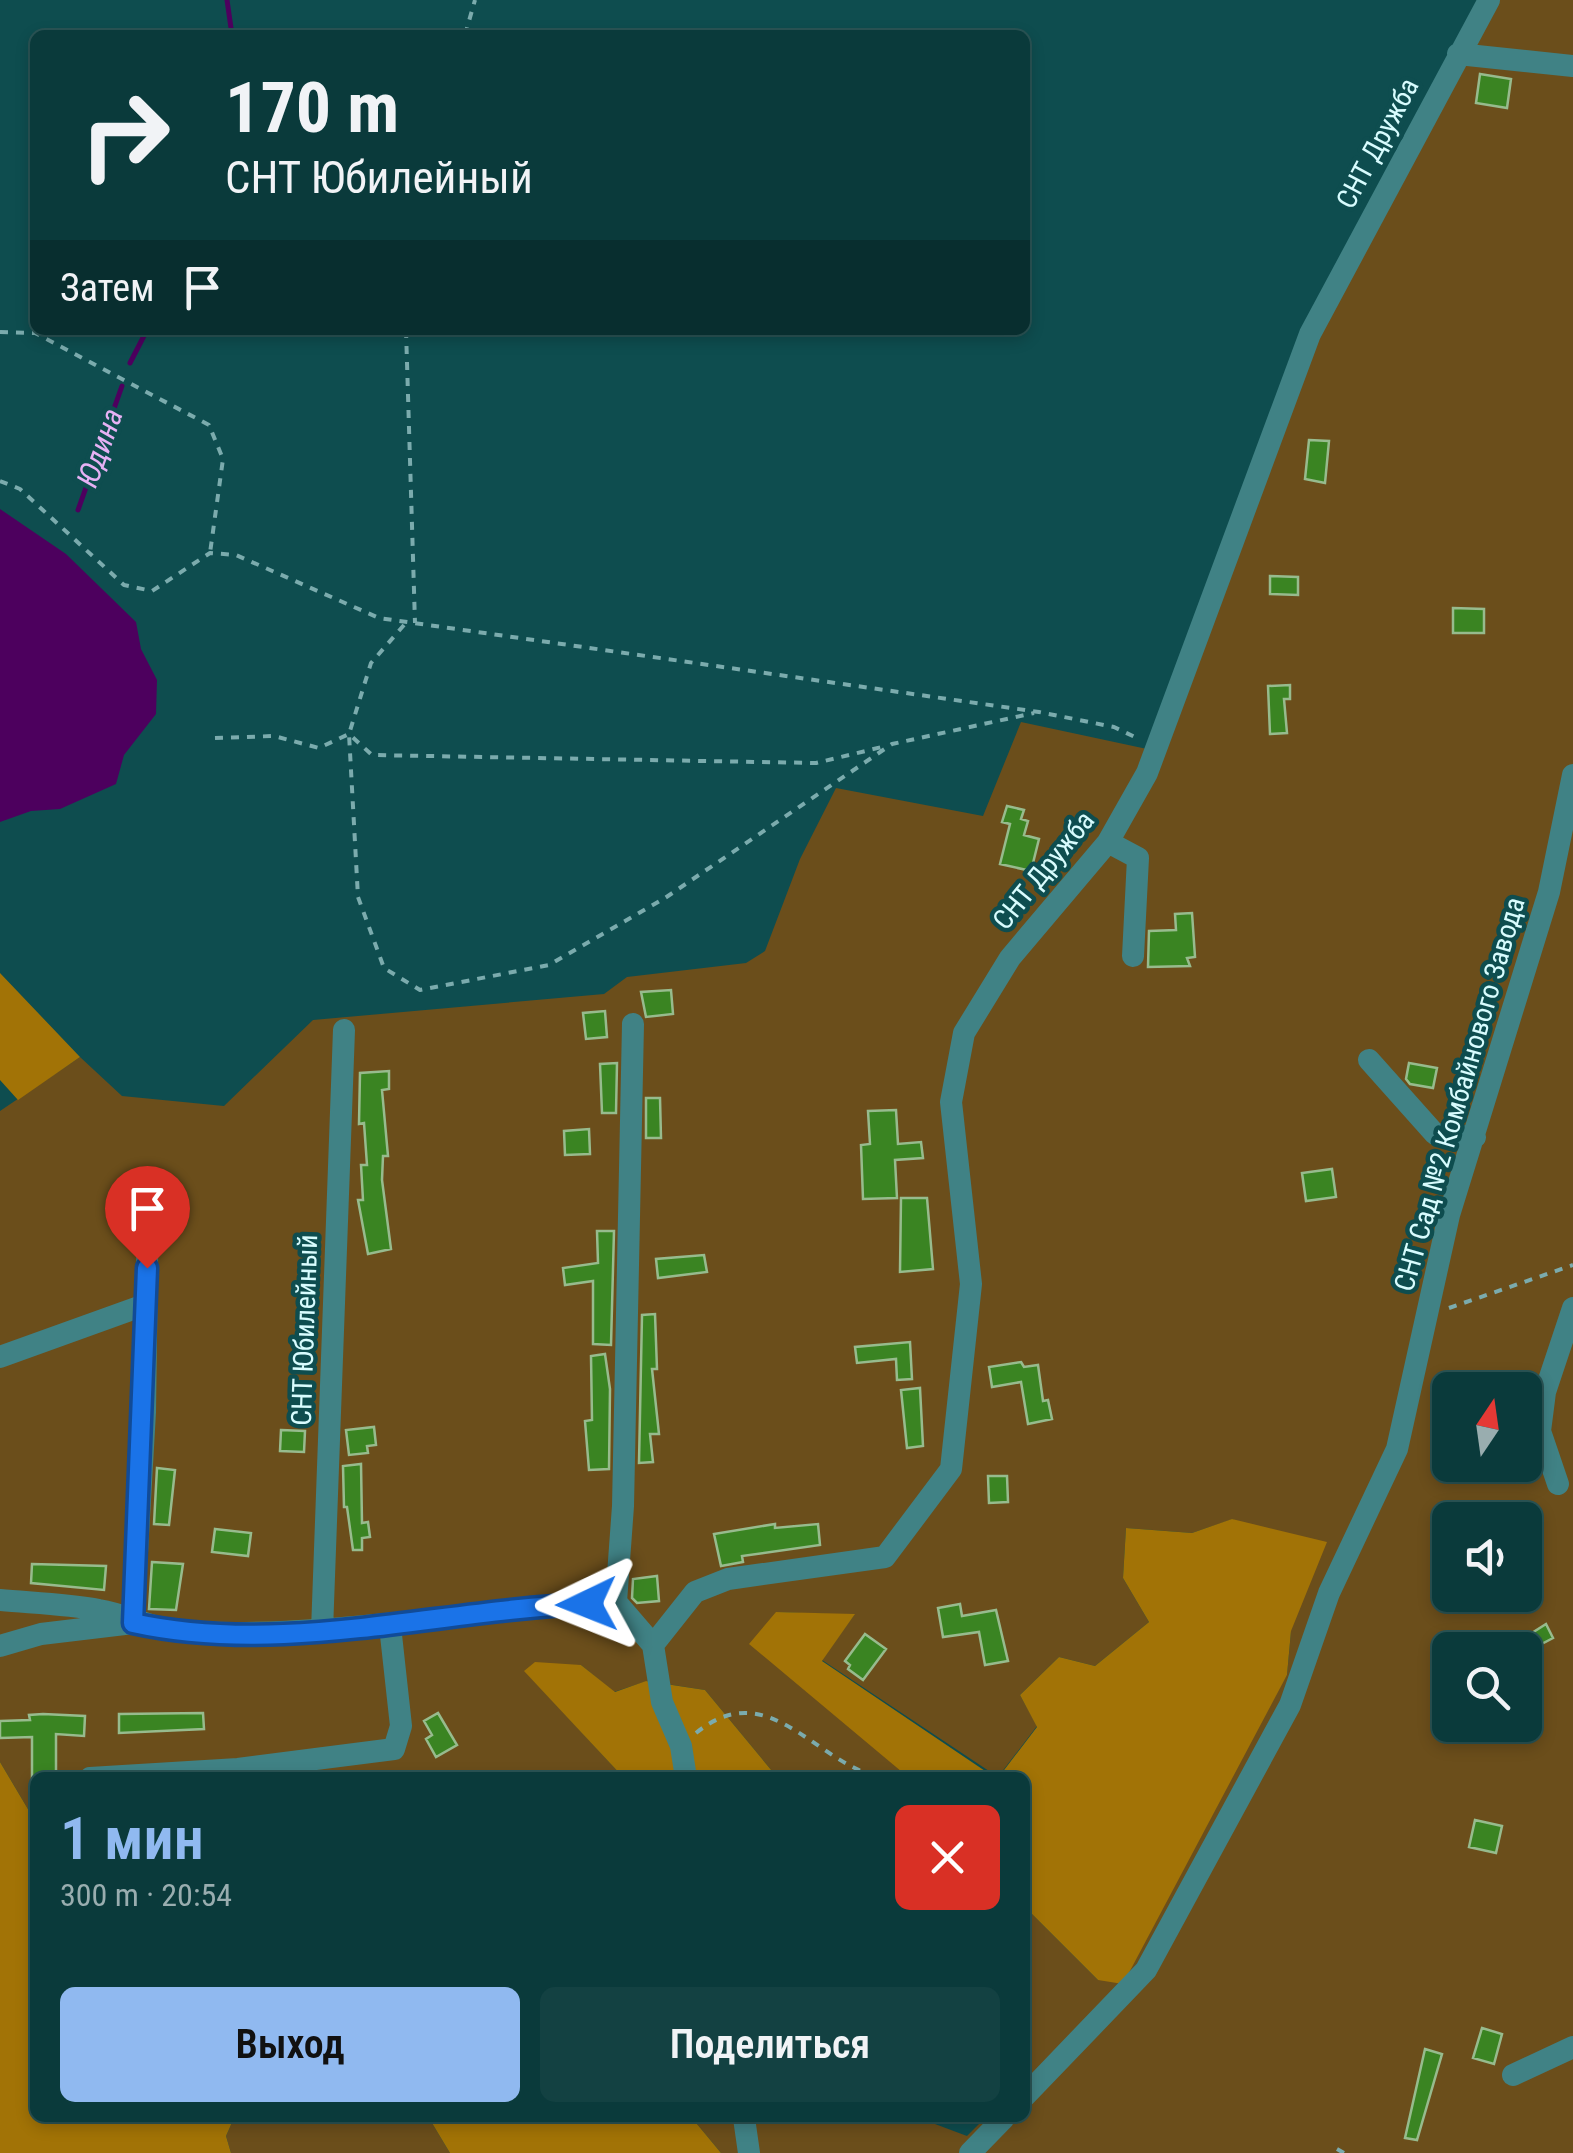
<!DOCTYPE html>
<html lang="ru">
<meta charset="utf-8">
<style>
:root{--surface:#0a3a3b;--page:#134142;--text:#f1f3f6;--muted:#99adaf;--line:#2a5455;--accent:#90b9f0}
body{margin:0;font-family:"Roboto Condensed",sans-serif;background:var(--page);color:var(--text);height:100vh;display:flex;flex-direction:column;font-size:38px;white-space:nowrap}
*{box-sizing:border-box;margin:0}
p{font-size:32px;color:var(--muted)}
.icon{flex:none;width:55px;height:55px;fill:none;stroke:currentColor;stroke-width:2;stroke-linecap:round;stroke-linejoin:round}
.map{position:relative;flex:1;overflow:hidden}
.side{position:absolute;left:30px;top:1772px;width:1000px;height:350px;display:flex;flex-direction:column;background:var(--surface);border-radius:15px;box-shadow:0 5px 15px #0003,0 0 0 2px var(--line)}
.side>*{flex:none}
.guide{position:absolute;left:30px;top:30px;width:1000px;height:305px;border-radius:15px;box-shadow:0 5px 15px #0003,0 0 0 2px var(--line);background:#0a3a3b;color:var(--text);overflow:hidden}
.needle{width:65px;rotate:13deg}
.controls{position:absolute;left:1432px;top:1372px;display:grid;gap:20px}
.controls a{display:grid;place-items:center;width:110px;height:110px;border-radius:15px;background:var(--surface);box-shadow:0 5px 15px #0003,0 0 0 2px var(--line);font-size:50px}
.pin{position:absolute;display:grid;place-items:center;width:85px;height:85px;color:#fff;margin:-102px -42px;border-radius:50% 50% 50% 0;rotate:-45deg;box-shadow:0 0 10px #0007}
.pin .icon{rotate:45deg}
.me{position:absolute;width:110px;margin:-55px;rotate:268deg;stroke-linejoin:round;filter:drop-shadow(0 0 8px #0008)}
.turn{display:flex;align-items:center;gap:35px;height:210px;padding:0 30px;font-size:45px}
.turn .icon{width:130px;height:130px;stroke-width:2.5}
.turn b{display:block;font-size:70px;line-height:85px}
.then{display:flex;align-items:center;height:95px;padding:0 30px;background:#0003;gap:20px;font-size:38px}
.round{display:grid;place-items:center;flex:none;width:105px;height:105px;border-radius:15px;background:var(--page)}
.summary{display:flex;align-items:center;justify-content:space-between;height:170px;padding:0 30px}
h1{font-size:60px;font-weight:600;line-height:75px;color:var(--accent)}
.action{display:flex;gap:20px;margin-top:auto;padding:20px 30px}
.action a{flex:1;height:115px;border-radius:15px;background:var(--accent);color:#111;font-size:40px;font-weight:600;line-height:115px;text-align:center}
.action a+a{background:var(--page);color:var(--text)}
.map>svg:first-child{display:block}
</style>
<div class="map">
<svg width="1573" height="2153" viewBox="0 0 1573 2153">
<rect width="100%" height="100%" fill="#0e4d4f"/>
<!-- green -->
<path fill="#6b4e1b" fill-rule="evenodd" d="M1495 0H1573V2153H721L692 2118H934L935 2124 967 2136 985 2118H1025V1907L1098 1980 1287 1675 1291 1631 1233 1519 1192 1533 1126 1528 1123 1578 1149 1622 1095 1666 1059 1657 1020 1695 1037 1726 998 1777 822 1660 854 1615 776 1612 908 1777H777L705 1690 647 1681 614 1692 581 1665 525 1671 623 1777 415 1778 410 1772 372 1778H35V1821L0 1762V1111L80 1057 122 1096 224 1106 313 1020 604 994 627 977 746 963 765 951 800 859 836 788 983 816 1021 722 1161 752 1317 338ZM1450 1390H1525V1465H1450ZM1450 1520H1525V1595H1450ZM1450 1650H1525V1725H1450Z
M234 2118H429L450 2153H231L226 2136Z"/>
<!-- forest -->
<path fill="#a27306" d="M0 973 80 1057 18 1100 0 1080Z
M1232 1519 1327 1542 1291 1631 1287 1675 1123 1984 1098 1980 1025 1907V1778H998L1037 1727 1020 1695 1059 1657 1095 1666 1149 1622 1123 1578 1126 1528 1192 1533Z
M776 1612 855 1614 822 1661 994 1777H908L749 1644Z
M535 1662 581 1665 615 1692 646 1681 705 1690 777 1777H623L524 1671Z
M0 1762 35 1821V2118H234L226 2136 231 2153H0Z
M429 2118H692L721 2153H450Z"/>
<!-- water -->
<path fill="#4d005e" d="M0 509 66 554 136 622 141 649 157 680 156 714 124 755 116 784 60 809 31 811 0 822Z"/>
<g fill="none" stroke-linecap="round" stroke-linejoin="round">
<!-- stream -->
<path stroke="#4d005e" stroke-width="5" d="M227 0 232 35
M130 363 147 330
M78 510 122 386"/>
</g>
<!-- building -->
<path fill="#3a8422" stroke="#97bb8d" stroke-width="2.5" d="M1480 74 1511 79 1507 108 1476 103Z
M1309 440 1329 441 1325 483 1305 479Z
M1270 576 1298 577V595L1270 594Z
M1453 608 1484 609V633H1453Z
M1290 685V699H1284L1287 733 1270 734 1268 686Z
M1007 806 1024 810 1021 819 1028 821 1024 835 1039 839 1031 871 1000 864 1010 824 1002 822Z
M1192 913 1195 957 1187 958 1190 966 1148 967 1149 931 1176 930 1175 914Z
M671 990 673 1014 646 1017 641 992Z
M605 1011 607 1037 586 1039 583 1013Z
M617 1063 616 1113H602L600 1064Z
M1409 1063 1437 1068 1433 1088 1410 1084 1406 1079Z
M389 1071V1089L382 1090 388 1156H383L382 1180 391 1249 368 1254 358 1200H363L361 1165H367L364 1123 359 1124 360 1073Z
M646 1098H660L661 1138H646Z
M896 1110 898 1144 921 1142 923 1158 895 1160 897 1198 863 1199 861 1145 870 1144 868 1111Z
M589 1129 590 1154 565 1155 564 1131Z
M1332 1169 1336 1197 1306 1201 1302 1173Z
M901 1198H927L933 1269 900 1272Z
M597 1231H614L611 1345 593 1344V1281L565 1285 563 1268 598 1263Z
M704 1255 707 1272 658 1278 656 1259Z
M655 1314 657 1369H652L659 1434H650L653 1462 639 1463 642 1315Z
M910 1342 912 1379 897 1380 896 1359 857 1363 855 1347Z
M605 1354 610 1389 609 1469 589 1470 585 1421 592 1420 591 1356Z
M1021 1362 1024 1367 1038 1365 1043 1401 1048 1400 1052 1419 1028 1424 1021 1382 992 1387 989 1367Z
M920 1388 923 1446 907 1448 901 1390Z
M374 1427 376 1445 367 1446 368 1453 349 1455 346 1430Z
M281 1430 305 1431 304 1452 280 1451Z
M361 1464 362 1523 368 1522 370 1537 362 1538V1550H353L347 1507H344L343 1466Z
M157 1468 175 1470 169 1525 154 1524Z
M988 1476H1007L1008 1502 989 1503Z
M775 1524V1528L818 1524 820 1545 742 1556 743 1562 721 1566 714 1534Z
M215 1529 251 1533 248 1556 212 1552Z
M152 1562 183 1564 176 1610 149 1609Z
M32 1564 106 1566 104 1590 31 1583Z
M657 1576 659 1601 637 1603 632 1598 633 1579Z
M960 1604 962 1616 996 1610 1008 1661 985 1665 979 1632 943 1637 938 1608Z
M1546 1624 1553 1638 1530 1650H1505Z
M865 1634 886 1649 863 1680 848 1669 850 1665 845 1661Z
M203 1713 204 1729 119 1733V1714Z
M438 1713 457 1745 436 1757 426 1739 432 1735 424 1721Z
M43 1714 85 1716 84 1736 56 1734V1778H32V1737L0 1738V1721L30 1720 29 1715Z
M1475 1820 1502 1826 1496 1853 1469 1847Z
M1482 2028 1502 2034 1494 2064 1473 2058Z
M1425 2049 1442 2054 1417 2140 1405 2138Z"/>
<g fill="none" stroke-linecap="round" stroke-linejoin="round">
<!-- path -->
<path stroke="#7babad" stroke-width="4" stroke-dasharray="8 8" stroke-linecap="butt" d="M465 35 475 0
M406 330 415 623
M0 332 35 333 209 425 223 459 210 553
M0 481 20 489 124 585 152 591 210 553 236 555 379 618 1039 712 1114 727 1139 739
M404 625 371 663 349 734 358 897 384 968 420 990 549 965 665 898 892 744 1034 713
M215 738 274 736 319 748 349 734 372 755 816 763 886 746
M1449 1308 1573 1265
M696 1733C761 1680 804 1746 861 1771 870 1775 882 1776 892 1778
M1337 2149 1344 2153"/>
<!-- minor -->
<path stroke="#408285" stroke-width="22" d="M1458 54 1573 66
M1108 842 1138 858 1133 956
M1369 1060 1435 1134 1475 1137
M0 1357 147 1304
M1558 1484 1540 1431 1545 1392 1573 1308
M0 1600C33 1603 67 1604 99 1610 130 1615 156 1631 188 1632 332 1639 473 1609 616 1602L653 1645
M616 1602 623 1506 633 1024
M322 1631 344 1030
M653 1645 695 1592 728 1579 885 1557 951 1469 971 1284 951 1102 964 1033 1010 958 1108 842 1147 773 1310 334 1489 0
M653 1645 662 1702 681 1746 686 1778
M0 1646 41 1634 133 1623 145 1412 148 1197
M90 1778 238 1769 394 1749 401 1726 390 1626
M1513 2075 1573 2047
M1025 2096 1146 1970 1290 1705 1329 1593 1397 1449 1449 1215 1549 892 1573 775
M744 2118 749 2153
M970 2153 1004 2118"/>
</g>
<g fill="none" stroke-linecap="round" stroke-linejoin="round">
<defs>
<path id="route" d="M147 1268 133 1623C283 1656 437 1610 587 1604"/>
</defs>
<!-- route casing -->
<use href="#route" stroke="#114b97" stroke-width="25"/>
<!-- route -->
<use href="#route" stroke="#1a73e8" stroke-width="18"/>
</g>
<g text-anchor="middle" stroke-width="9" stroke-linejoin="round" paint-order="stroke">
<!-- street labels -->
<g font-size="28" fill="#d8fcfe" stroke="#0e4d4f">
<text transform="translate(1377 143) rotate(-62)" y="10">СНТ Дружба</text>
<text transform="translate(1043 870) rotate(-51)" y="10">СНТ Дружба</text>
<text transform="translate(1459 1094) rotate(-74)" y="10">СНТ Сад №2 Комбайнового Завода</text>
<text transform="translate(304 1330) rotate(-88)" y="10">СНТ Юбилейный</text>
</g>
<!-- water labels -->
<g font-size="30" font-style="italic" fill="#e6b1f4" stroke="#0e4d4f">
<text transform="translate(100 448) rotate(-70)" y="10">Юдина</text>
</g>
</g>
</svg>
<div class="controls">
<a><svg class="needle" viewBox="-14 -14 28 28"><path d="M0-13l5 13h-10z" fill="#e53935"/><path d="M0 13l5-13h-10z" fill="#99adaf"/></svg></a>
<a><svg class="icon" aria-label="sound" viewBox="0 0 24 24"><path d="M4 9h4l5-4v14l-5-4H4zM17 9q2 3 0 6"/></svg></a>
<a><svg class="icon" aria-label="search" viewBox="0 0 24 24"><circle cx="10" cy="10" r="6"/><path d="M15 15l6 6"/></svg></a>
</div>
<div class="pin" style="left:147px;top:1268px;background:#d93025"><svg class="icon" aria-label="arrive" viewBox="0 0 24 24"><path d="M6 21V4h12l-3 4 3 4H6"/></svg></div>
<svg class="me" style="left:587px;top:1604px" viewBox="-20 -20 40 40"><path d="M0-17L14 15 0 8-14 15z" fill="#1a73e8" stroke="#fff" stroke-width="4"/></svg>
<div class="guide">
<div class="turn"><svg class="icon" aria-label="right" viewBox="0 0 24 24"><path d="M7 20v-9h11M14 6l5 5-5 5"/></svg><div><b>170 m</b>СНТ Юбилейный</div></div>
<div class="then">Затем<svg class="icon" aria-label="arrive" viewBox="0 0 24 24"><path d="M6 21V4h12l-3 4 3 4H6"/></svg></div>
</div>
<section class="side">
<div class="summary"><div><h1>1 мин</h1><p>300 m · 20:54</p></div><a class="round" style="background:#d93025;color:#fff"><svg class="icon" aria-label="close" viewBox="0 0 24 24"><path d="M6 6l12 12M18 6L6 18"/></svg></a></div>
<div class="action"><a>Выход</a><a>Поделиться</a></div>
</section>
</div>
